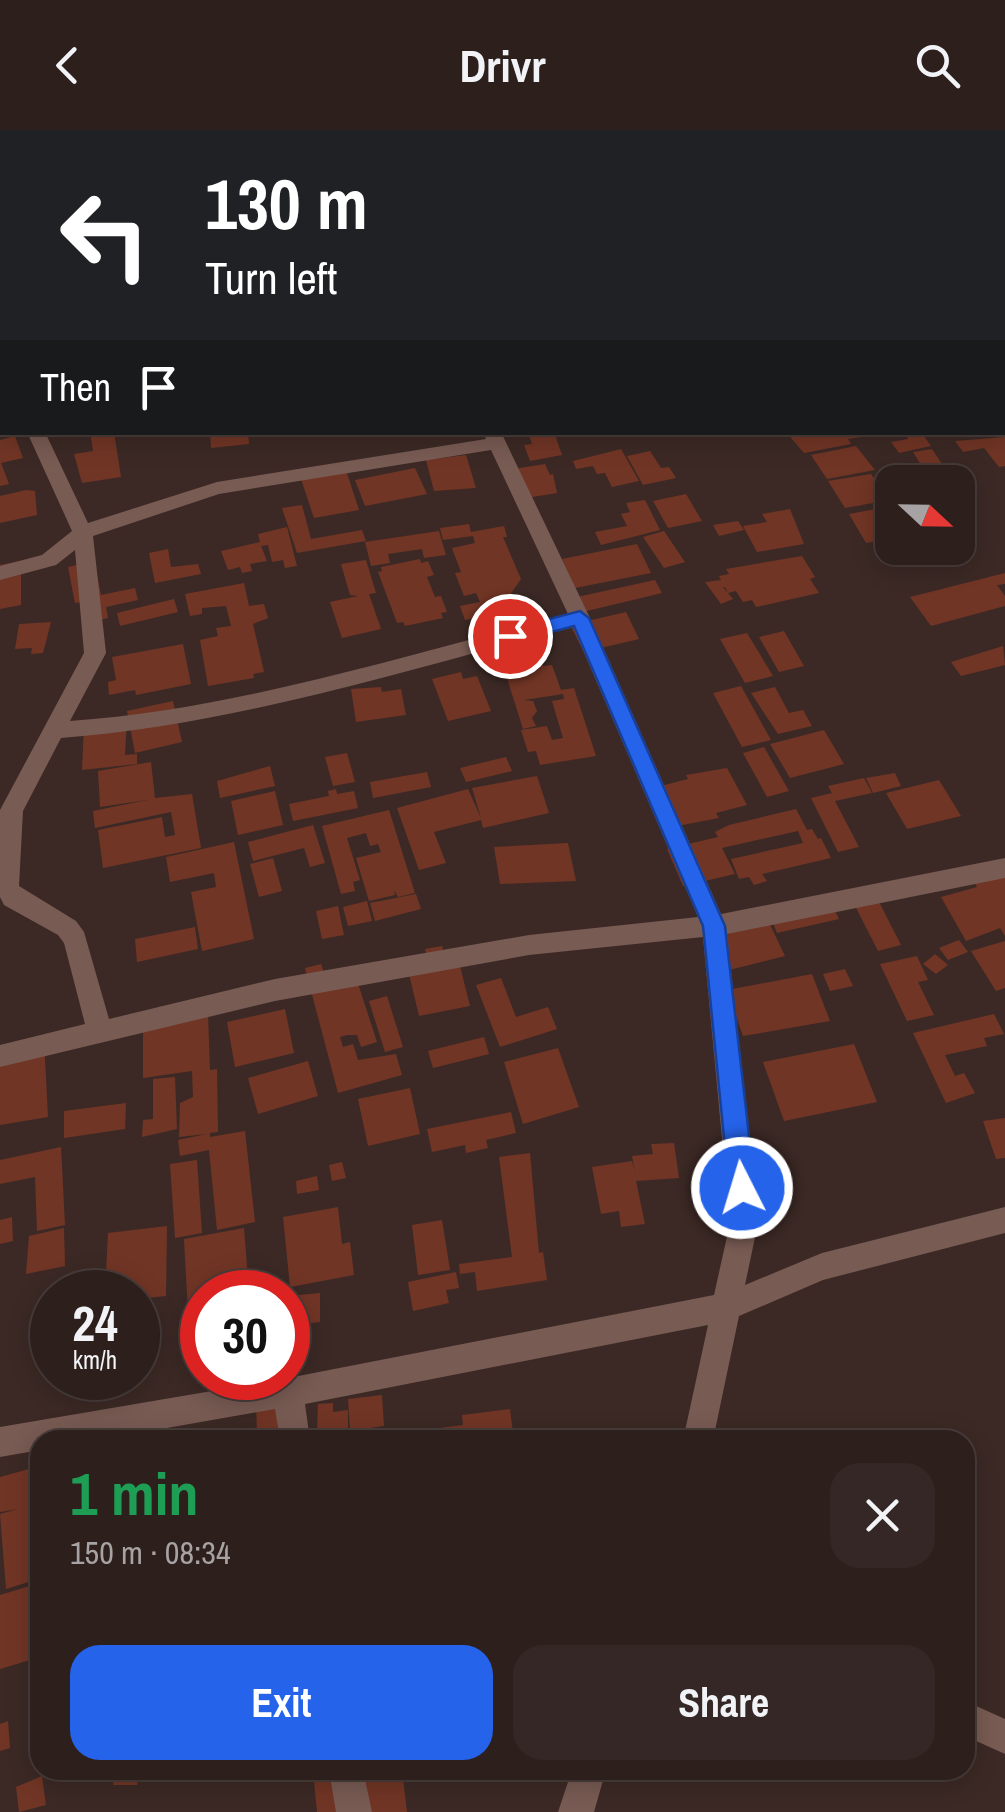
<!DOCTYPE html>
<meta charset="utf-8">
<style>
:root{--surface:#2d1f1c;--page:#352725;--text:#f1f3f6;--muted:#a7a2a3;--line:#483d3b;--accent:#2563eb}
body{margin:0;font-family:"Archivo Narrow",sans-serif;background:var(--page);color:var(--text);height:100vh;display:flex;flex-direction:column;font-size:38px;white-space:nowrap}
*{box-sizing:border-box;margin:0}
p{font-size:32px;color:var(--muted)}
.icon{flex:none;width:55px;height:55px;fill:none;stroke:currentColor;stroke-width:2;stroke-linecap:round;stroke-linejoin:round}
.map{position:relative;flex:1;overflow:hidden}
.drawer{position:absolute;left:30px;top:1300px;width:945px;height:350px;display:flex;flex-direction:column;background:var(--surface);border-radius:30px;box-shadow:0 5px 25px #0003,0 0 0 2px var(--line)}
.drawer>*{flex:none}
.hud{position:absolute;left:0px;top:0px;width:1005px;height:305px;box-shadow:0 5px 25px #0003,0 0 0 2px var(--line);background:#202124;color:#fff;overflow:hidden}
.needle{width:65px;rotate:112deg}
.tools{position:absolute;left:875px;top:335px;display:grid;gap:20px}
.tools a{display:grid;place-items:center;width:100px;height:100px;border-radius:20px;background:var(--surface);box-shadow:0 5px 25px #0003,0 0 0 2px var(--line);font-size:50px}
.speed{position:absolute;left:30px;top:1140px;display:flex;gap:20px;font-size:50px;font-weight:700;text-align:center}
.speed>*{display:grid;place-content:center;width:130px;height:130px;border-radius:50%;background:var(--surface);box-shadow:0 5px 25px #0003,0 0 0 2px var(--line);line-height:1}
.speed small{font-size:25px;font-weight:400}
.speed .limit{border:15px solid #d22;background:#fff;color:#111}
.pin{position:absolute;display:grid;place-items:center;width:85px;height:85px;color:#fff;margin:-42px;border:5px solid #fff;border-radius:50%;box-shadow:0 2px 10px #0007}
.me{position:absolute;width:110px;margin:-55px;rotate:355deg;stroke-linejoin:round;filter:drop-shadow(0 0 8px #0008)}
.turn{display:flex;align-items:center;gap:35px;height:210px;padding:0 40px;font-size:45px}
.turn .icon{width:130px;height:130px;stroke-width:2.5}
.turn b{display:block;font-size:70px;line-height:85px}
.then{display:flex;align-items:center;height:95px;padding:0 40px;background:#0003;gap:20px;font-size:38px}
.round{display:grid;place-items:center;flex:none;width:105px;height:105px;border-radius:30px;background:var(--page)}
.headline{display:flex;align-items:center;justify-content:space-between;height:170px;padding:0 40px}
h1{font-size:60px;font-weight:700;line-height:75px;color:#1e9e55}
.cta{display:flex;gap:20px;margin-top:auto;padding:20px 40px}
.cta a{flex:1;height:115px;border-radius:30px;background:var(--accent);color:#fff;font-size:40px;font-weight:700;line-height:115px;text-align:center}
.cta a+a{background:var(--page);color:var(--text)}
header{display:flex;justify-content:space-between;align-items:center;height:130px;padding:0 40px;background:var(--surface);font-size:45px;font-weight:700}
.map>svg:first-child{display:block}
</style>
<header><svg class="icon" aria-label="back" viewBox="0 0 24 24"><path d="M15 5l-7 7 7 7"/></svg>Drivr<svg class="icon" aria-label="search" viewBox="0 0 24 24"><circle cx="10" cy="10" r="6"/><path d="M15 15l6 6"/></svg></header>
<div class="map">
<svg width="1005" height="1682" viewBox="0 0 1005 1682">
<rect width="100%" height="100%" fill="#3c2925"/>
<!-- building -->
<path fill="#713525" d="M90 302H114L121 347 82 353 74 324 93 321Z
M210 302H248L249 314 211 318Z
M554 302 562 325 530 331 524 315 532 314 529 305Z
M786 302H859L862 307 848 309 851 314 804 323Z
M904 302H921L931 316 899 323 891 312 908 309Z
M15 306 23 328 1 333 9 354 0 356V310Z
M1005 307V336L999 337 984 318 963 322 955 311Z
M856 316 875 340 827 349 811 325Z
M621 319 639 351 612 357 605 343 597 344 593 336 576 339 573 331Z
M932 319 954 352H924L913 336 921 335 913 322Z
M650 321 661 338 669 337 676 348 643 355 627 326Z
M466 325 476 358 434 361 426 330Z
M344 334 359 380 314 388 299 343Z
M545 334 550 345 553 344 557 363 520 369 508 340Z
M415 338 427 364 365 376 355 350Z
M871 344 890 370 845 378 828 351Z
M26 360 35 361 37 385 0 393V366Z
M686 364 702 391 668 398 653 371Z
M645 370 660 400 601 415 595 402 627 396 621 384 630 382 626 373Z
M302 375 311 409 362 400 366 411 297 423 282 378Z
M892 376V408L866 413 849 384Z
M790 379 804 414 757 422 743 396 767 392 762 384Z
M738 391 744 400 719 406 713 395Z
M469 394 471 402 504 396 507 407H503L521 449 510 465 503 467 520 470 523 479 465 490 460 476 480 472 476 463 464 466 455 443 461 442 452 418 475 413 473 406 443 410 440 398Z
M287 397 297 436 285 438 283 430 272 432 268 415 261 416 267 431 250 434 252 441 242 443 240 437 228 440 221 421 260 412 258 404Z
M439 401 446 425 424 428 422 419 388 424 390 433 371 436 365 412Z
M664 401 685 432 664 438 643 407Z
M637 414 651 443 575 458 562 429Z
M168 419 171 437 198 434 201 444 155 453 149 423Z
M802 426 815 447 810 449 819 463 756 477 752 470 743 472 736 461 728 463 725 457H723L733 469 721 474 705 452 721 450 719 446 729 444 726 439Z
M420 429 421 433 428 431 434 445 427 447 435 467 441 466 447 482 441 483 443 488 405 496 403 492 397 493 378 442 382 441 381 437Z
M366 430 376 463 369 464 381 499 342 508 330 472 358 466 350 465 341 434Z
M21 431V475L0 479V435Z
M94 431 101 465 135 458 138 470 106 477 108 488 85 493 81 472 75 473 68 437Z
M1005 443V454L997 455 1005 466V476L931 496 910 467Z
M655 450 662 463 570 485 563 470Z
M244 453 249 476 264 474 268 488 253 494 264 542 253 544 254 548 208 556 200 510 218 506 216 498 231 496 226 476 202 478V484L190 486 185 464Z
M174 469 178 482 120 496 117 483Z
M626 482 639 509 584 522 570 495Z
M51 492 43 523 31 524 32 518 15 519 19 494Z
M784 501 804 536 779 542 759 507Z
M747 503 773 546 745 553 720 509Z
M183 514 191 554 136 565 135 560 109 565 108 552 116 550 112 527Z
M1003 516 1005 535 961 546 951 532Z
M540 530 543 536 552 535 561 560 574 558 596 626 540 635 536 621 528 622 521 600 547 596 552 610 563 608 552 571 564 569 563 564 524 570 533 571 537 581 532 588 536 596 523 599 505 542 520 539 518 534Z
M461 542 463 549 477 546 491 581 448 591 432 549Z
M741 556 771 610 742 617 713 563Z
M381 557 382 562 401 559 406 585 356 592 351 559Z
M775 557 789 583 803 580 812 596 778 604 751 563Z
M173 571 182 612 135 623 127 581Z
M127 589 125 625 137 624V634L82 640 84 594Z
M824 600 844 634 790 648 770 614Z
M764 617 789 661 767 667 743 623Z
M347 623 355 652 333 656 325 627Z
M506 627 512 641 466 652 460 638Z
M151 632 155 668 192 664 201 718 103 738 98 700 162 687 165 707 175 705 171 682 95 698 93 681 147 670 100 677 98 641Z
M270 636 275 656 220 668 217 651Z
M727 638 747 675 716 683 719 688 672 697 653 658 688 649 686 645Z
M427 642 431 657 373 668 370 652Z
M895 643 901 656 873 663 866 648Z
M537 646 549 683 483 698 481 690 434 702 446 733 419 740 397 678 468 659 481 688 472 658Z
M864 648 872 663 835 671 859 717 838 722 811 668 832 663 828 656Z
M939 650 961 686 907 699 886 663Z
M336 659 337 664 354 661 358 678 293 691 289 674 329 666 328 661Z
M275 661 283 695 238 705 231 671Z
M796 679 807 700 812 699 818 709 821 708 831 728 762 744 767 751 754 755 749 747 739 749 731 729 803 713 798 701 722 718 735 744 683 756 667 719 718 707 715 702 729 695Z
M389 680 415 763 398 767 394 760 395 765 369 771 356 728 381 722 378 714 370 716 366 703 347 708 360 750 353 752 355 761 341 764 322 696Z
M313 695 325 733 310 737 304 718 253 731 248 712Z
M234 712 254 809 202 821 191 762 216 757 214 743 170 752 166 727Z
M568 713 576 751 500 754 494 717Z
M273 728 282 761 259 767 250 734Z
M1005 742V806L1000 798 966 811 941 767 977 757 973 750Z
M416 764 421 779 375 791 370 773Z
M875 764 901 815 878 821 852 770Z
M828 766 839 789 777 803 767 778Z
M367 771 372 791 348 796 343 777Z
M338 776 344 805 322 809 316 781Z
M763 780 785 826 721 842 701 795Z
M195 797 198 819 137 832 135 809Z
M959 810 968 822 948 830 939 818Z
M1005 811V858L996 861 971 821Z
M442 816 446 831 458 828 470 876 419 886 409 844 428 832 425 819Z
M935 824 948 835 936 844 923 834Z
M917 826 928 850 918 852 934 885 907 891 880 834Z
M321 834 325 846 353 838 377 912 361 917 357 905H347L340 907 343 917 353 914 358 930 396 924 402 945 338 963 305 838Z
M845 839 853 856 830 861 823 844Z
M812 844 830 891 743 906 727 860Z
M501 848 516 887 548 877 557 899 500 917 476 855Z
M387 866 403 917 385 922 369 871Z
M189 873 208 884 210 940 217 939 218 1002 210 1003V1007L245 1001 255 1092 217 1100 209 1020 180 1026 178 1010 207 1004 179 1007 180 973 193 967 192 941 143 948V897L158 895V877Z
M285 879 294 923 235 937 227 892Z
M994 884 1004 904 984 908 987 916 945 925 955 946 964 943 975 963 946 973 913 903Z
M484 907 489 924 433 938 428 921Z
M44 910 48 987 0 995V915Z
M854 914 877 972 784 991 763 932Z
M558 918 579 977 523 994 504 932Z
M308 931 318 966 258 984 248 948Z
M175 947 177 999 142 1007 143 990 153 989V949Z
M410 958 420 1004 368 1016 358 969Z
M126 973 125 999 64 1008V981Z
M511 982 516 1003 486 1010 488 1018 466 1023 465 1015 432 1022 427 999Z
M1005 988V1028L996 1029 983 991Z
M674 1013 679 1048 636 1051 645 1094 621 1097 619 1081 601 1084 592 1037 632 1031 635 1042 632 1026 653 1024 651 1014Z
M61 1017 65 1095 37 1101 35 1047 0 1054V1030Z
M530 1023 539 1123 543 1122 547 1150 477 1161 475 1142 460 1144 459 1134 512 1127 499 1027Z
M197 1030 202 1103 175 1108 170 1034Z
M342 1032 346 1048 332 1051 329 1035Z
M317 1046 319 1060 297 1064 296 1051Z
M338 1077 342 1114 350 1112 354 1145 290 1157 283 1087Z
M12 1087 13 1111 0 1114V1090Z
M442 1090 450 1140 418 1145 412 1095Z
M167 1096 166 1166 138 1169V1162H105L108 1103Z
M64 1098 65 1136 26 1144 29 1106Z
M244 1098 249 1162H202V1180L188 1183 184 1109Z
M456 1142 459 1158 446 1160 449 1173 413 1181 408 1152Z
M320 1163V1192L288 1196V1166Z
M382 1265 384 1296 350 1301 348 1269Z
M277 1269 278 1301 257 1305 256 1272Z
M333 1273V1282L348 1280V1298L317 1300 318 1274Z
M510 1279 514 1310H392V1304L463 1295 462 1285Z
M29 1339 28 1375 35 1450 6 1459 0 1384 18 1379 0 1382V1347Z
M40 1453V1527L0 1539V1465Z
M8 1591 10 1618 0 1621V1594Z
M68 1640H141L137 1655H113L114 1647 67 1648Z
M402 1640 407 1682H317L313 1641Z
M42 1646 46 1675 19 1682 16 1657Z"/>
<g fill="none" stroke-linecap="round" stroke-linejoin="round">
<!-- minor -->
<path fill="#785b53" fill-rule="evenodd" d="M317 0H331L332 2H318Z
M1005 46V56L1002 57V47Z
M1002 184 1005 185V197H1002Z
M0 214H2V224H0Z
M0 232H2V249H0Z
M27 302H45L88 393 217 352 486 309 483 302H501L590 488 721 784 1005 728V748L727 804 758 1093 745 1155 822 1123 1005 1077V1103L823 1150 739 1186 713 1310H683L708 1195 305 1274 310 1310H280L275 1279 99 1310H40V1320L0 1327V1297L288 1248 714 1165 730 1093 703 807 529 825 275 871 0 937V915L85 894 64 813 58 805 4 775 0 767V680L84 523 75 420 56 435 0 450V436L42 425 72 401ZM491 320 568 484C404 525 239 579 70 591L106 523 93 406 219 364ZM573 497 698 787 529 805 275 849 109 889 84 802 76 791 19 756 23 681 61 608C235 595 405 540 573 497Z
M965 1571 1005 1589V1624L965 1606Z
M329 1640H363L372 1682H336Z
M572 1640H606L594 1682H558Z"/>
</g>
<!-- route -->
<path fill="#2563eb" stroke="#184099" stroke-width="2.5" d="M580 481 589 488 725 796 755 1058 751 1066 742 1070 733 1066 729 1058 703 796 574 496 510 513 500 506 503 501Z"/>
</svg>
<div class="tools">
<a><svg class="needle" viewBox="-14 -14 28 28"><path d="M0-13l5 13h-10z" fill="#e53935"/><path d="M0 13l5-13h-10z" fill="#a7a2a3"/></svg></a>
</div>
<div class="speed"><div>24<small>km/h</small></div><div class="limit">30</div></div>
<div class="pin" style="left:510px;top:506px;background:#d93025"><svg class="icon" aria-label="arrive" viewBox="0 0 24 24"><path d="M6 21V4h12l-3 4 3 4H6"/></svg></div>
<svg class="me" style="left:742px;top:1058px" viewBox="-20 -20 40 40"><circle r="17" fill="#2563eb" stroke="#fff" stroke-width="3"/><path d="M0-11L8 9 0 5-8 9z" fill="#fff"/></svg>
<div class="hud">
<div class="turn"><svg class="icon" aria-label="left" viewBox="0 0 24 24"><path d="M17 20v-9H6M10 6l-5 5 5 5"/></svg><div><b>130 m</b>Turn left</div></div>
<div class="then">Then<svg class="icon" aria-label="arrive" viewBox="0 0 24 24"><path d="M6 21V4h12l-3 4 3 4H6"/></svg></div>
</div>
<section class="drawer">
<div class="headline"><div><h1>1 min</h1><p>150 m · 08:34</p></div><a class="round"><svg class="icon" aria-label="close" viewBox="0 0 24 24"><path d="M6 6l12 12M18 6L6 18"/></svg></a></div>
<div class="cta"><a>Exit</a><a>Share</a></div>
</section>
</div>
